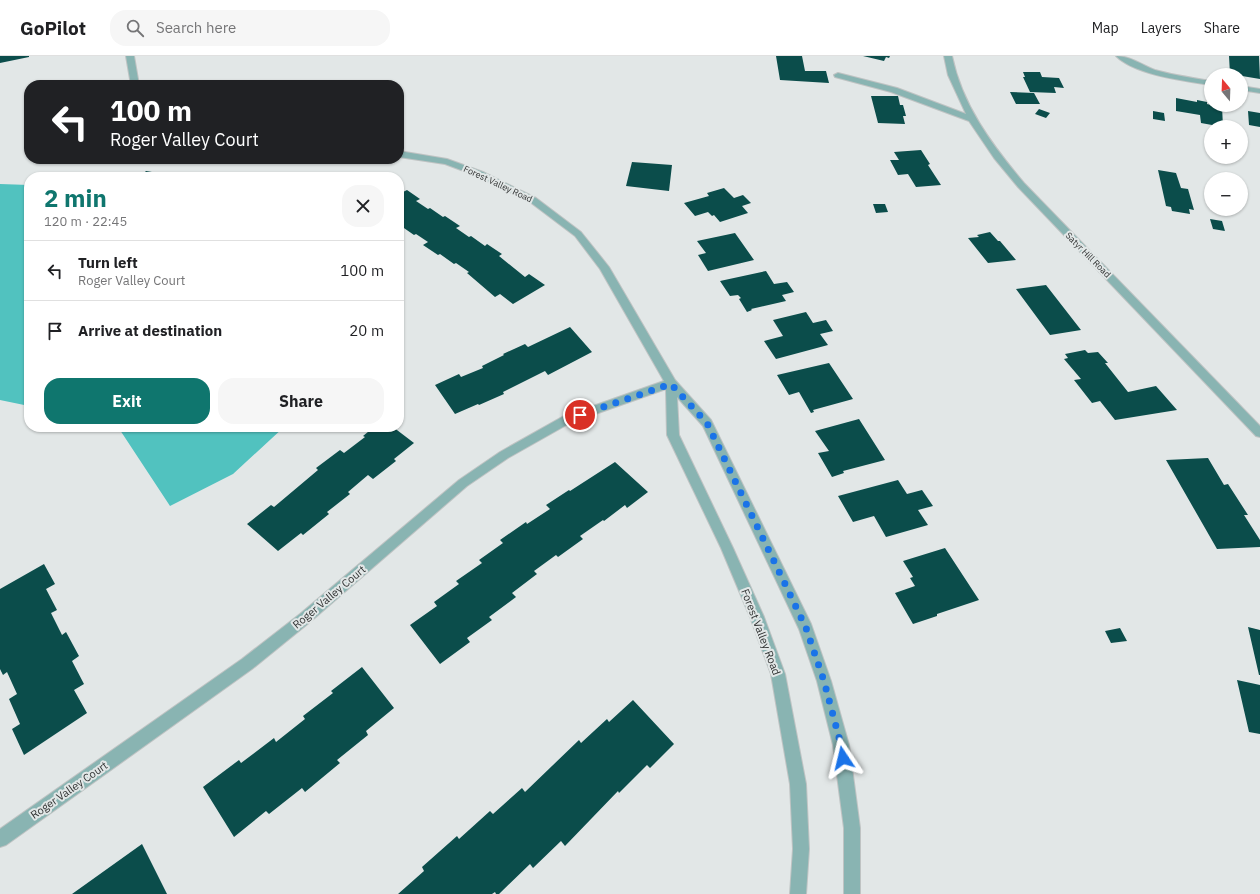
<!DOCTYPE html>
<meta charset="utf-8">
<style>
:root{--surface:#fff;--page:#f6f6f6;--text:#202124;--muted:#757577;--line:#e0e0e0;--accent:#0f766e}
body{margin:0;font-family:"IBM Plex Sans",sans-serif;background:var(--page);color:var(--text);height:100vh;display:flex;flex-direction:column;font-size:15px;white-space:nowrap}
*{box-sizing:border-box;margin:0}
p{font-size:13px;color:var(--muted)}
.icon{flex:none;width:22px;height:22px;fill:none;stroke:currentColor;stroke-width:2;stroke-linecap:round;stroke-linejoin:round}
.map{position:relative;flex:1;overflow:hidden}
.drawer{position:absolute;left:24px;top:116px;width:380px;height:260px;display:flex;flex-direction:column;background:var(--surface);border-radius:16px;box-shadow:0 1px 3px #0004}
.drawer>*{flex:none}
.guide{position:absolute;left:24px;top:24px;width:380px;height:84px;border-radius:16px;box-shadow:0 1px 3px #0004;background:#202124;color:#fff;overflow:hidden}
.needle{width:26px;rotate:341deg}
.fabs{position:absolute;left:1204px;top:12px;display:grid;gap:8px}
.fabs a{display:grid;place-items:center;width:44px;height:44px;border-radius:50%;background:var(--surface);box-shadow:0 1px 3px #0004;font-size:20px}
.pin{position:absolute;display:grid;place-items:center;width:34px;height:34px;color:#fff;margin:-17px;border:2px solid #fff;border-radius:50%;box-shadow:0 1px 4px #0007}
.me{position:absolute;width:44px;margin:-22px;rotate:350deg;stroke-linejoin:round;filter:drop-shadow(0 0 3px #0008)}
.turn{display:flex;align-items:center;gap:14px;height:84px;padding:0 20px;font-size:18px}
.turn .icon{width:52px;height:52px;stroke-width:2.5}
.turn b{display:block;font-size:28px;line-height:34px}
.round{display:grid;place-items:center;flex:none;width:42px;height:42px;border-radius:16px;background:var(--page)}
.overview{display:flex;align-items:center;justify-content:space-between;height:68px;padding:0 20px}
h1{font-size:24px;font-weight:700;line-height:30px;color:var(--accent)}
.cta{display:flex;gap:8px;margin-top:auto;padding:8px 20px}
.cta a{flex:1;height:46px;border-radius:16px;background:var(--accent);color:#fff;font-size:16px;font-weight:700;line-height:46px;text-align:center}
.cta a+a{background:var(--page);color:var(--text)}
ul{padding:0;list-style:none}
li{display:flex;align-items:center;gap:12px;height:60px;padding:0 20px;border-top:1px solid var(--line)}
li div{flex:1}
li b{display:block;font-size:15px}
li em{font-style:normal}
header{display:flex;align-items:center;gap:24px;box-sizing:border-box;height:56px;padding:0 20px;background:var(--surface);border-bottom:1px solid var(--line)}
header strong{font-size:19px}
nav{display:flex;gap:22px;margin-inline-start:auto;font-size:14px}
.search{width:280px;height:36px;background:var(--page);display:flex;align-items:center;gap:10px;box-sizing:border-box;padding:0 14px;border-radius:16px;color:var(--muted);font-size:15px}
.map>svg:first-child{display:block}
</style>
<header>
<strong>GoPilot</strong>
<div class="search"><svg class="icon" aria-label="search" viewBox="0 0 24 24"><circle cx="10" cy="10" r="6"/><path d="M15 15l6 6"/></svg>Search here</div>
<nav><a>Map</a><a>Layers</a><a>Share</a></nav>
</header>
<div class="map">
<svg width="1260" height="838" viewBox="0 0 1260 838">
<rect width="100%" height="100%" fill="#e2e7e7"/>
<!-- forest -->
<path fill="#51c2bf" d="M0 128 29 129V350L0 344Z
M118 371H284L233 418 170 450Z"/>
<!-- building -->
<path fill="#0b4d4b" d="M0 0H29V1L0 7Z
M776 0H802L805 15H826L829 27 780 24Z
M863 0H890L889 2 886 1 884 5Z
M1229 0H1259L1260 23 1230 18Z
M1023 16H1040L1042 21 1059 22 1064 32 1054 31 1056 37 1030 36 1023 21H1025Z
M1010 36 1034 37 1040 48H1016Z
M871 40H898L900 49H903L906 60H903L905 68 878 67Z
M1176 42 1197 46V44L1207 46V48L1211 49 1222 50 1223 71 1201 67 1200 59 1176 55Z
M1039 53 1050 57 1046 62 1035 58Z
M1153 55 1164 57 1165 65 1153 63Z
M1248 55 1260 57V71L1249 69Z
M921 94 930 108 928 109 941 129 916 131 908 118 898 119 890 104H899L894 96Z
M632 106 672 109 669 135 626 130Z
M1158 114 1176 117 1181 132 1188 133 1194 154 1189 153 1190 158 1172 155 1171 151 1166 150Z
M146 115 176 120V121H120L126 116 142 119Z
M724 132 734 142 743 139 751 147 742 150 748 157 720 166 714 159 712 160 708 156 695 160 684 147 709 140 707 137Z
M407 134 420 143 416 145 428 153 430 152 443 161 445 160 460 170 456 172 469 181 471 180 485 190 487 188 502 198 499 200 525 221 529 218 545 229 513 248 500 238 495 241 467 217 469 216 456 207 454 208 440 198 438 199 423 189 428 186 416 178 414 179 401 170 399 171V138Z
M873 148H885L888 156 876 157Z
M1210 163 1222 165 1225 175 1213 173Z
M990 176 998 185H1000L1016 204 988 207 968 182 979 181 977 179Z
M735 177 754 204 708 215 698 199 706 197 697 185Z
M766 215 774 228 787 226 794 236 782 239 786 245 751 253 752 254 747 256 739 243 741 242 738 239 730 240 720 225Z
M1046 229 1081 274 1050 279 1016 233Z
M806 256 813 267 826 264 833 275 820 278 828 289 776 303 764 285 783 280 773 264Z
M570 271 592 296 548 319 545 315 503 336 504 338 479 349 478 348 455 358 435 329 459 318 461 321 483 312 482 310 504 299 503 298 525 288 528 291Z
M1085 294 1088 297 1098 296 1108 307H1105L1128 336 1156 330 1177 354 1115 364 1100 345 1092 347 1074 324 1081 323 1064 303 1068 302 1065 298Z
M829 307 853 343 813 354 814 356 811 357 799 336 789 339 777 319Z
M859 363 885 404 843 415 844 417 832 421 818 397 829 395 815 375Z
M374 371H393L414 387 394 403 396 405 373 423 368 419 348 436 350 438 327 456 329 458 303 479 301 477 278 495 247 468 271 449 274 451 318 414 316 412 340 394 344 397 365 381 363 380Z
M1208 402 1224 429 1228 428 1248 459H1244L1260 484V491L1217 493 1166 404Z
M615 406 648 436 627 452 625 449 604 465 603 464 580 480 583 483 558 501 556 499 534 515 537 518 512 537 516 541 489 561 492 564 467 582 470 586 440 608 410 569 437 550 434 546 459 528 456 525 482 507 479 504 503 487 500 484 526 466 527 468 550 453 546 449 569 434 570 435Z
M898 424 907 438 922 434 933 450 918 454 928 469 886 481 874 460 853 466 838 440Z
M945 492 979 544 937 558V560L913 568 895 537 915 530 910 522 913 521 903 505Z
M44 508 55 528 46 533 57 554 51 557 62 579 66 576 79 600 72 605 84 628 74 634 87 657 24 699 12 673 20 668 9 643 17 638 7 616 3 619 0 613V533Z
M1248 571 1260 574V619H1259Z
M1120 572 1127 585 1111 587 1105 575Z
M362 611 394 652 366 675 368 679 337 704 340 707 305 736 302 732 269 758 266 755 234 781 203 731 239 704 241 707 274 682 276 686 305 663 303 660 333 637 331 635Z
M1237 624 1260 629V678L1249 676Z
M633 644 674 688 650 712 647 709 619 737 618 735 565 790 561 785 533 812 530 808 499 838H496L495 836 492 838H398L424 815 422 811 457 780 459 783 490 755 493 758 522 732 525 736 579 684 581 687 607 663 609 666Z
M142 788 167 838H72Z"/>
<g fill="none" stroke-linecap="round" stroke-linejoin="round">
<defs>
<path id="minor" d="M126 0H134L139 29H131Z
M944 0H952C962 49 992 89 1024 127L1260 370V381L1256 380 1018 131 994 102 969 65 891 36 835 21 834 19 838 17 897 32 966 58 948 19Z
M1116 0C1130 0 1142 9 1155 14 1173 19 1192 22 1211 25V29C1185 25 1135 19 1116 0Z
M1241 30 1260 33V37L1241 34Z
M399 95 447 103 483 116 536 142 581 176 609 211 675 324 711 364 811 568 831 625 849 689 860 772V838H844V772L833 689 817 625 799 573 703 370 677 341 679 379 733 492 764 561 785 618 806 728 809 793 806 838H790L793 793 790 728 771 618 750 561 721 492 667 379 666 333 570 367 508 402 467 430 310 566 252 613 6 789 0 791V773L242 603 300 558 459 424 500 396 562 361 664 325 600 213 575 180 530 146 477 120 445 108 399 101Z"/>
</defs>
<!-- minor casing -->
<use href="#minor" stroke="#bfc3c3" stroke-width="2"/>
<!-- minor -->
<use href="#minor" fill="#89b4b2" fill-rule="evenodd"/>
</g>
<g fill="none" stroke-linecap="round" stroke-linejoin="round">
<!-- route -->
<path stroke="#1a73e8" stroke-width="7" stroke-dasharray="0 12.6" d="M580 359 671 328 707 367 787 532 806 572 824 625 841 689 843 702"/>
</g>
<g text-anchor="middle" stroke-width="4" stroke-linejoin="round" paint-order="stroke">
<!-- far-street labels -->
<g font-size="9" fill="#313333" stroke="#e2e7e7">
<text transform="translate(498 128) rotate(25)" y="3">Forest Valley Road</text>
<text transform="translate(1088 199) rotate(45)" y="3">Satyr Hill Road</text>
</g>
<!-- street labels -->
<g font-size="11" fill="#313333" stroke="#e2e7e7">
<text transform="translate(329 541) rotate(-40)" y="4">Roger Valley Court</text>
<text transform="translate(761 576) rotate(69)" y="4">Forest Valley Road</text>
<text transform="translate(69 734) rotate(-35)" y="4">Roger Valley Court</text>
</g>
</g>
</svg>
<div class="fabs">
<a><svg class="needle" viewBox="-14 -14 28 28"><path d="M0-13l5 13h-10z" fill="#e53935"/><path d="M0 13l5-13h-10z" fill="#757577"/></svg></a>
<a>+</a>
<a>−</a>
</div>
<div class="pin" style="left:580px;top:359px;background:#d93025"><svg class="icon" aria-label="arrive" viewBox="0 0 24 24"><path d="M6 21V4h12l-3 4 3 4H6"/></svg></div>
<svg class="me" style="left:843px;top:702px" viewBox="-20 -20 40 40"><path d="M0-17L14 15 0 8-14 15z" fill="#1a73e8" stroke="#fff" stroke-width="4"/></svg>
<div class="guide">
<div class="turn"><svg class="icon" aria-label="left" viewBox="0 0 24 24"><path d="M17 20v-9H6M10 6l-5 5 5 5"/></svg><div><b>100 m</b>Roger Valley Court</div></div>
</div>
<section class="drawer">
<div class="overview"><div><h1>2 min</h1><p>120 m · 22:45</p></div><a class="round"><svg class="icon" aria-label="close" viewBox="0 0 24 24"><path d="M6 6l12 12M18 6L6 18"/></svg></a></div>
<ul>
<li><svg class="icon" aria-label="left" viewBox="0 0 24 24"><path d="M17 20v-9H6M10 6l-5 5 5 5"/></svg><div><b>Turn left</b><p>Roger Valley Court</p></div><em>100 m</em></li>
<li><svg class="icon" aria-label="arrive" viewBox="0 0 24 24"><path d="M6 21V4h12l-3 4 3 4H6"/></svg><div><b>Arrive at destination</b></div><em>20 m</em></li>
</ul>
<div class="cta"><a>Exit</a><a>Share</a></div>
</section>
</div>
